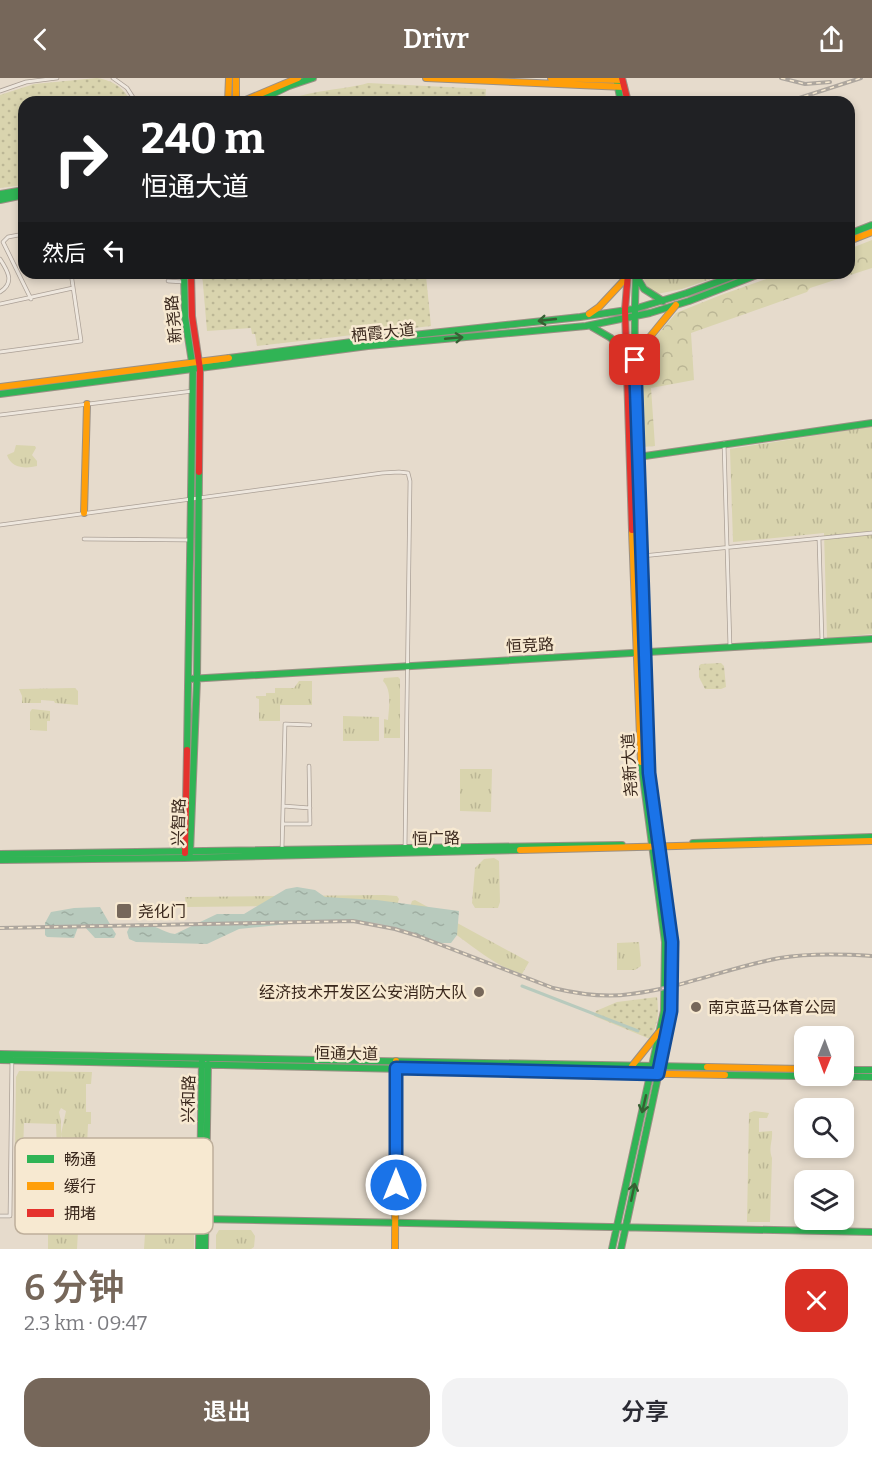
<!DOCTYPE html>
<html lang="zh">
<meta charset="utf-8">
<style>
:root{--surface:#fff;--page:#f2f2f3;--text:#2b2b33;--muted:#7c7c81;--accent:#76675a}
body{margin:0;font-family:Bitter,"Noto Sans SC",serif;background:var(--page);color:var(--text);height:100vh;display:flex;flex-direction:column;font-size:22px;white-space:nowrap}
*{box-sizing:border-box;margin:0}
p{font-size:20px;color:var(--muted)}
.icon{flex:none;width:33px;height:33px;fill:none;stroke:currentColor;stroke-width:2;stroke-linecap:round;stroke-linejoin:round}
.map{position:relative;height:1171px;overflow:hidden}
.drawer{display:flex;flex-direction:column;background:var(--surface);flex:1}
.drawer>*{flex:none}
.top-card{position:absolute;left:18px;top:18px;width:837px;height:183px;border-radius:18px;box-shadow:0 3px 9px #0003;background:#202124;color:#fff;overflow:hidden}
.needle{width:39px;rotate:181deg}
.fabs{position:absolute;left:794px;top:948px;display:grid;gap:12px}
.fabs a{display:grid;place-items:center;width:60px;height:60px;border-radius:12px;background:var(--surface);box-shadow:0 3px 9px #0003;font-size:30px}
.pin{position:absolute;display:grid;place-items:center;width:51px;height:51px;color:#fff;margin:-26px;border-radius:12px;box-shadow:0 3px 9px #0006}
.me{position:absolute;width:66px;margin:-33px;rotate:0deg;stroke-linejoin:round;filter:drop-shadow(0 0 4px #0008)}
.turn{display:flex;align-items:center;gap:21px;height:126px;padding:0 24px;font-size:27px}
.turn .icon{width:78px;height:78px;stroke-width:2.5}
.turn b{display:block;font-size:42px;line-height:51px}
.then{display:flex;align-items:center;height:57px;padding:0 24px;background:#0003;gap:12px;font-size:22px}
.round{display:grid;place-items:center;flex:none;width:63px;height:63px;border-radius:18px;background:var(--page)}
.headline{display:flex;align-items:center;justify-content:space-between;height:102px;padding:0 24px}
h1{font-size:36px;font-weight:600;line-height:45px;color:var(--accent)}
.button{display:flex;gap:12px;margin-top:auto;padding:12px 24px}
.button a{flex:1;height:69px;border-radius:18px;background:var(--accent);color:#fff;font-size:24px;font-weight:600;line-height:69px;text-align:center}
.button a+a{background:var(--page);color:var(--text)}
header{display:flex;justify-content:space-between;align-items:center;height:78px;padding:0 24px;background:var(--accent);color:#fff;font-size:27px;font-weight:600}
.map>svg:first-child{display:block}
</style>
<header><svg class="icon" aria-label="back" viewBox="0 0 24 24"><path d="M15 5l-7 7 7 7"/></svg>Drivr<svg class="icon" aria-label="share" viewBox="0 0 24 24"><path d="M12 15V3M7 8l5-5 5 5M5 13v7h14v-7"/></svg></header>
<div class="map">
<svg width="872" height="1171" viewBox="0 0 872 1171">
<defs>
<pattern id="grass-tufts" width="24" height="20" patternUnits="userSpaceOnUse" patternTransform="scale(1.5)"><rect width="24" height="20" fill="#d9d4ae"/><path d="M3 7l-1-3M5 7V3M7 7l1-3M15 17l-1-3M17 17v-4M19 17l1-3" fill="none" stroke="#bbb695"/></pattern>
<pattern id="forest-crowns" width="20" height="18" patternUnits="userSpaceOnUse" patternTransform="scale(1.5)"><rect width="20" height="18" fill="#d9d4ae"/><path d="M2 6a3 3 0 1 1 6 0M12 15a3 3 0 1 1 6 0" fill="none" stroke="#bbb695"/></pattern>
<pattern id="park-dots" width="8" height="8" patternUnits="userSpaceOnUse" patternTransform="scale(1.5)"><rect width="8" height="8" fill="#d9d4ae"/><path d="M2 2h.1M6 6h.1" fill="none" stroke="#bbb695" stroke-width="1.8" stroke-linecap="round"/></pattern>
<pattern id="water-ripples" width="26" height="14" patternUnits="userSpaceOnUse" patternTransform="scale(1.5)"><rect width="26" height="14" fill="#b8cabd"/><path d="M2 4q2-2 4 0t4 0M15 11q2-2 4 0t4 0" fill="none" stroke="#9faea2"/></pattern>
</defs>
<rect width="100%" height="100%" fill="#e6dbcc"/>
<!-- grass -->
<path fill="url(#grass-tufts)" d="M686 195H728L682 211 657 216 646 207 643 199 676 198Z
M869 349H872V556L827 560 824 455 733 464 730 371Z
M16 367 35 368 36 370 32 377 37 383V388C25 391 11 390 7 377L14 374Z
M398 599 400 601V660H384V641L388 642C389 629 392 612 383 603L384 600Z
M299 603H312V627H280V643H259V621L256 620V618H266V615H275V610H294Z
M75 610 78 613V627L55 625 54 623 41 622V625H22V618L19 611Z
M32 631 50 633V643H47V653L30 652V634Z
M343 638 379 639V663H343Z
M460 691H492L491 734 460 733Z
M494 780 499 783 500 824 498 830H475L472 825 475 790 484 781Z
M384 817 397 818 399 821 397 827 186 829 185 819Z
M415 822 529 884 522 896C497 889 479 873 458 858 443 846 426 839 409 832L412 823Z
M639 864 641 888 635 892H617V865Z
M19 993 92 994 91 1006H86V1034H91V1046H88L87 1067 90 1068 89 1075H64L61 1056 66 1033 61 1030 59 1034 61 1043V1061L57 1074 56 1046 24 1045 23 1073 15 1075 16 999Z
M754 1033 769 1035 767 1040H759V1054L772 1053C773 1064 768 1069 772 1080L770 1144H747L749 1035Z
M147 1147 194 1149V1171H144L145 1156 142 1153Z
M219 1152H251L255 1158 254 1169 251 1171H216V1157Z
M51 1153H78L77 1171H48V1154Z"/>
<!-- forest -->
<path fill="url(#forest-crowns)" d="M872 162V190L810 210 807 214 691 255 694 302 651 310 655 368 642 369 638 284 641 276 676 235 721 217 783 195H849V171Z"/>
<!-- park -->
<path fill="url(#park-dots)" d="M97 0C114 3 123 9 131 24H24V107L0 110V17L34 6Z
M368 5 486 11 485 24H284C311 11 340 13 368 5Z
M202 195H453L426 198 431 248 257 268 255 256H252L251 250 207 253Z
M721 585 724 588 726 609 721 611H705L699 599V588L701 586Z
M657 919C659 935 658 947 650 961L594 938 596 933 617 924Z"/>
<!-- water -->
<path fill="url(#water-ripples)" d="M297 809 315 812 325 819 377 822 459 833 457 857 451 865H436L380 846 357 843H318L239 851 207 866 136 864 129 861 127 854 130 848C146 839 160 854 175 856L217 836H244L286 811Z
M100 829 114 853 116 856 114 860H95L83 847 78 849 74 860 47 859 45 857V845L51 834 74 830Z"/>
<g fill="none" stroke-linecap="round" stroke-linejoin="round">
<!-- canal -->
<path stroke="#b8cabd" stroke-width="3" d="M522 908 638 953"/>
<defs>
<path id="street" d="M113 0 127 10 136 24
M0 13 26 4 57 0
M24 156 8 159 3 164 31 221
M0 181C8 193 15 205 0 214
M168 196H184
M168 203 184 204
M0 226 73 210
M0 274 81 263 71 195
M0 337 193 313
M724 365 730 570
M0 447 382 395 399 394 408 395 410 403 405 771
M819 460 822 564
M84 461 191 462
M642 478 872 455
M283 728 310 730
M283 746H310L309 688
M282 772 285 646 310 647
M0 1138H10L12 977"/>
<path id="fast" d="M616 0 621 24
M256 24 289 8 313 0
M0 116 24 112
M0 122 24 117
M849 156 872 147
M184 195 185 239 193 291 187 672
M636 195C632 291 638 387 641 483
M637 199 644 211 663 223
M687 215 742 195
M689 223 762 195
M592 249 611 260 625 278
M229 280 367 262 580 239 634 231 687 215
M0 316 368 268 586 248 650 235 689 223
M631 380 872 345
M189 601 872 561
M693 765 872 759
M190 775 197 601 199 394
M0 776 622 767
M0 782 184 780 520 772
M0 976 707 989
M0 982 404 991
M843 992H872
M725 997 872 999
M200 1141 872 1154
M199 1171 202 980
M205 1171 208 986
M612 1171 664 933 665 864 641 684
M621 1171 668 952 672 914 671 850 652 726"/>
<path id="slow" d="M236 0V24
M426 0 624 9
M551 0 622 2
M228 24 229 0
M241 24 298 0
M849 163 872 154
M589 236 599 229 628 198
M636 280 640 271 676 227
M0 309 229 280
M84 435 87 326
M632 452 641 684
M520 772 872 763
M632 988 660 953
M707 989 804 991
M404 991 725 997
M395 1171 396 983"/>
<path id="jam" d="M622 0 628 24
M191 195 192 238 200 291 199 394
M628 195 625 232 632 452
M641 483 649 695 652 726
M185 775 187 672"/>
</defs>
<!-- street casing -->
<use href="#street" stroke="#aba096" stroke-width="4.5"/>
<!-- fast casing -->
<use href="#fast" stroke="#9b9085" stroke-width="8"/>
<!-- slow casing -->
<use href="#slow" stroke="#9b9085" stroke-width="8"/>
<!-- jam casing -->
<use href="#jam" stroke="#9b9085" stroke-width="8"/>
<!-- street -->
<use href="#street" stroke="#eee7de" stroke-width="3"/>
<!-- fast -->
<use href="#fast" stroke="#30b455" stroke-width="6"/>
<!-- slow -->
<use href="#slow" stroke="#ff9f0a" stroke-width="6"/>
<!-- jam -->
<use href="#jam" stroke="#e5322d" stroke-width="6"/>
<defs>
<path id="rail" d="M781 0 805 6 830 4
M787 24 861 0
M0 850 353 843 395 851 418 858 553 910C578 916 605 920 631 916 682 910 730 889 780 880 810 875 841 876 872 878"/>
</defs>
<!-- rail casing -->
<use href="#rail" stroke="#ada69e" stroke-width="4"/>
<!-- rail -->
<use href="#rail" stroke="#f7e9d1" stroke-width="1.5" stroke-dasharray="4.5" stroke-linecap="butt"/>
</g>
<!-- one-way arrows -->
<defs><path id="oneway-shaft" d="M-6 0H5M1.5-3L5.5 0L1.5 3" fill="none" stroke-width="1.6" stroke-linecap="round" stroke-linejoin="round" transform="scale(1.5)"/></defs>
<g stroke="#366033">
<use href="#oneway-shaft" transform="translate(547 242) rotate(174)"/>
<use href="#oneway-shaft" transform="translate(454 260) rotate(-5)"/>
<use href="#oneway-shaft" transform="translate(644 1026) rotate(103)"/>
<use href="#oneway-shaft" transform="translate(633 1114) rotate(-78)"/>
</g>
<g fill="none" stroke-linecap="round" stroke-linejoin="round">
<defs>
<path id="route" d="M396 1107V990L658 996 671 933 672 864 649 695 635 282"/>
</defs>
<!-- route casing -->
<use href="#route" stroke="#114b97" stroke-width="15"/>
<!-- route -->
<use href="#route" stroke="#1a73e8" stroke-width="10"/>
</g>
<!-- markers -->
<g fill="#76675a" stroke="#f7e9d1" stroke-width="2">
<rect x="116" y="825" width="16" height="16" rx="3"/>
<circle cx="479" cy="914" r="6"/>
<circle cx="696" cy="929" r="6"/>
</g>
<g text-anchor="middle" stroke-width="5" stroke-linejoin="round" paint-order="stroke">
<!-- street labels -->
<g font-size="16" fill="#3a281d" stroke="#f7e9d1">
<text transform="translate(173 241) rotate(-95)" y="6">新尧路</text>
<text transform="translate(383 254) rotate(-6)" y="6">栖霞大道</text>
<text transform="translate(530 567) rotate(-3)" y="6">恒竞路</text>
<text transform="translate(629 687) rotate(-93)" y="6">尧新大道</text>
<text transform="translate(178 744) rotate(-88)" y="6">兴智路</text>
<text transform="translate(436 760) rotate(-1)" y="6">恒广路</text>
<text transform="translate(346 975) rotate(1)" y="6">恒通大道</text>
<text transform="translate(188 1021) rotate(-89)" y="6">兴和路</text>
</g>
<!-- poi labels -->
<g font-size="16" fill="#3a281d" stroke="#f7e9d1" text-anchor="start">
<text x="138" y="839">尧化门</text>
<text x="467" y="920" text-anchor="end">经济技术开发区公安消防大队</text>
<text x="708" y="935">南京蓝马体育公园</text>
</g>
</g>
<!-- legend -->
<rect x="15" y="1060" width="198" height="96" rx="9" fill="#f7e9d1" stroke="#beaf9b" stroke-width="1.5"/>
<rect x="27" y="1077" width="27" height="8" fill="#30b455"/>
<rect x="27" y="1104" width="27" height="8" fill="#ff9f0a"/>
<rect x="27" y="1131" width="27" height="8" fill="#e5322d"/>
<g font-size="16" fill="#3a281d">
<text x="64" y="1087">畅通</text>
<text x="64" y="1114">缓行</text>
<text x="64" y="1141">拥堵</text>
</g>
</svg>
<div class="fabs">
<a><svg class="needle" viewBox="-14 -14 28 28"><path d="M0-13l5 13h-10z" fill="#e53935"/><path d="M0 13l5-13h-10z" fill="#7c7c81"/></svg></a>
<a><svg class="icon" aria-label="search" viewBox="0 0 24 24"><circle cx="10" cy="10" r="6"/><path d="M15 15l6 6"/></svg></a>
<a><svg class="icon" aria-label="layers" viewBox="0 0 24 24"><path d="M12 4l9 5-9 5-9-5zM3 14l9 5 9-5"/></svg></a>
</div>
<div class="pin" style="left:635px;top:282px;background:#d93025"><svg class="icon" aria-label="arrive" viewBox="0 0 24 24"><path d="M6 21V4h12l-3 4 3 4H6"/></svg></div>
<svg class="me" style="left:396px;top:1107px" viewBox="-20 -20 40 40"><circle r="17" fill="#1a73e8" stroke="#fff" stroke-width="3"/><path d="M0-11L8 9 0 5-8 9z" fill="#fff"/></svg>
<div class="top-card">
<div class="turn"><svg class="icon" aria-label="right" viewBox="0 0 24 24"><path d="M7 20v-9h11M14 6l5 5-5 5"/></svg><div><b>240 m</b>恒通大道</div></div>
<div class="then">然后<svg class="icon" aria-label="left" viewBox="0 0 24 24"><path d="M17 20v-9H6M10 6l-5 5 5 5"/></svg></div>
</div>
</div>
<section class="drawer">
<div class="headline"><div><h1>6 分钟</h1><p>2.3 km · 09:47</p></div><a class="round" style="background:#d93025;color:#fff"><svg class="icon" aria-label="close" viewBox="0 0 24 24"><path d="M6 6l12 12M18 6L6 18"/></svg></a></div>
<div class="button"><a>退出</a><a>分享</a></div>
</section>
